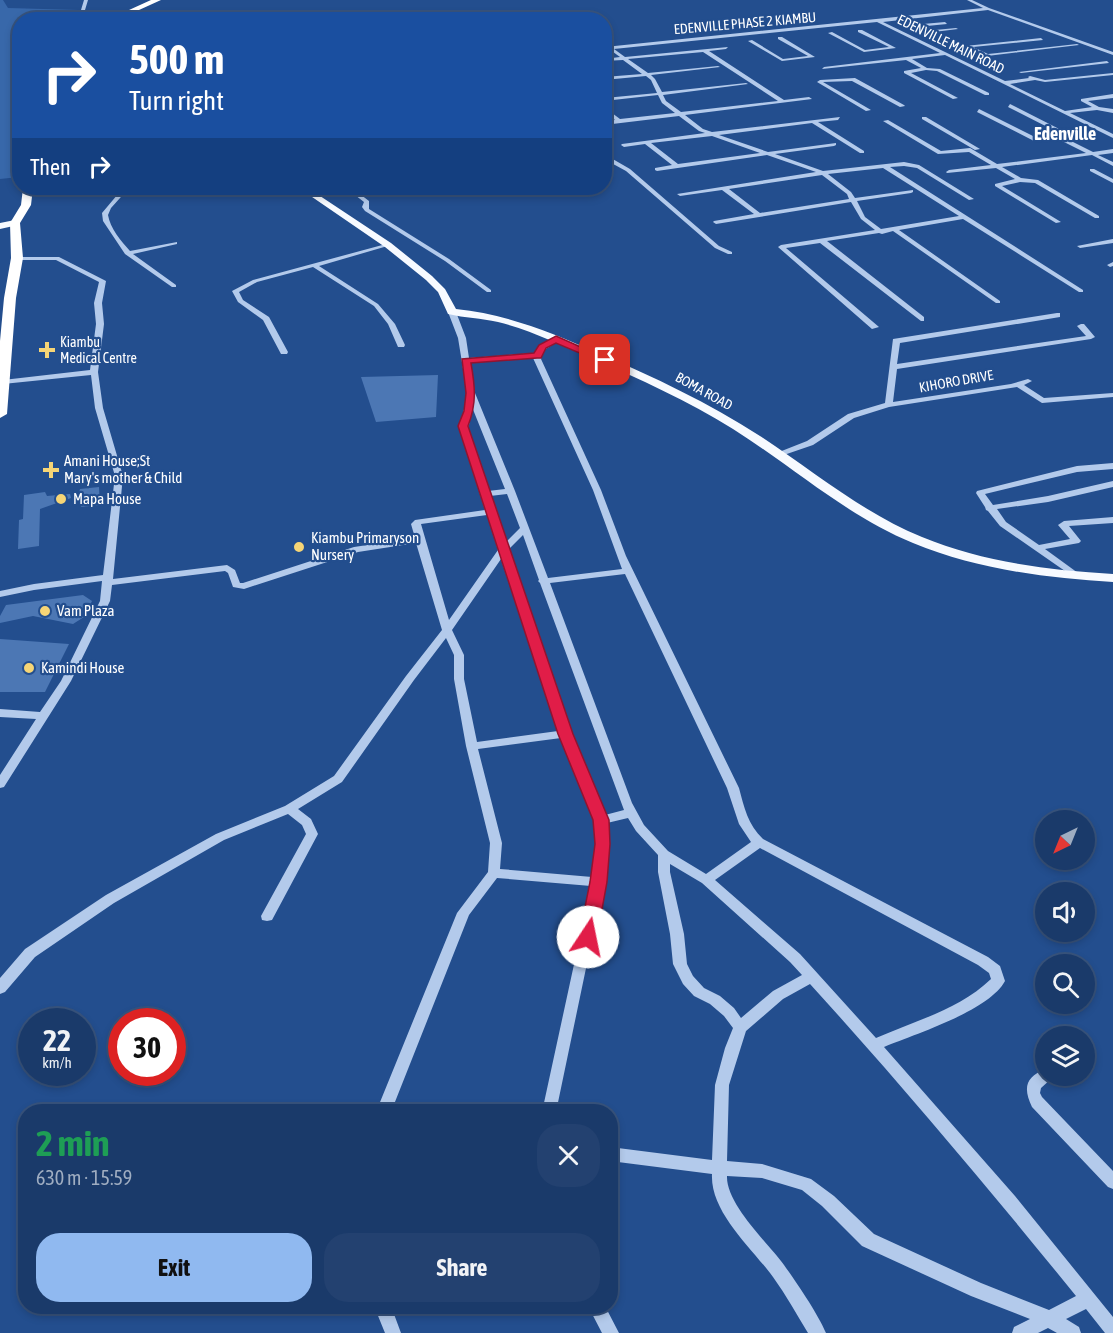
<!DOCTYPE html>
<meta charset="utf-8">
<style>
:root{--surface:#1a3a6a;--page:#234170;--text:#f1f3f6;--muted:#9fadc1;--line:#38547e;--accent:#90b9f0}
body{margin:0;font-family:"Asap Condensed",sans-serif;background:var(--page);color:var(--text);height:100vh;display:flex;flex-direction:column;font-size:22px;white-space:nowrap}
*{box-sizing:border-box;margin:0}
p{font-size:20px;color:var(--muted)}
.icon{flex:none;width:33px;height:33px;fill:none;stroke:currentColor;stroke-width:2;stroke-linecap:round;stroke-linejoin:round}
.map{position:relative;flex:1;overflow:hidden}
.side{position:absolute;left:18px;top:1104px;width:600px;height:210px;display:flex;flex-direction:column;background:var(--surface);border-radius:24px;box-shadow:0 3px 9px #0003,0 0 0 2px var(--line)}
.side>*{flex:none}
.hud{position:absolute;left:12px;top:12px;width:600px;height:183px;border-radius:24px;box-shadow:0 3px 9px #0003,0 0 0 2px var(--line);background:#1a4fa0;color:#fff;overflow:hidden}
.needle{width:39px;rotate:223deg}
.tools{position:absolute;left:1035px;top:810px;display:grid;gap:12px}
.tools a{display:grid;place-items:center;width:60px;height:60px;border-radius:50%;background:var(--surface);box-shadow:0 3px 9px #0003,0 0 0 2px var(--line);font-size:30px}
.speed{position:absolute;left:18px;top:1008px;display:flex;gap:12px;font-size:30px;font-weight:700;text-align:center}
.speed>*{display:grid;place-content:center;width:78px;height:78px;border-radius:50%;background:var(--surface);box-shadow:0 3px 9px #0003,0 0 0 2px var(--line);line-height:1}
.speed small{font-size:15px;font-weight:400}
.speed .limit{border:9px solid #d22;background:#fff;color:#111}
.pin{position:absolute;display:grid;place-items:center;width:51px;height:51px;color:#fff;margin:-26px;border-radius:12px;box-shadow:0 3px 9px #0006}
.me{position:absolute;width:66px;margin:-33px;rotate:11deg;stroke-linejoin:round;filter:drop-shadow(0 0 4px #0008)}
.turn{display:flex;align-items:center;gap:21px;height:126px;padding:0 18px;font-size:27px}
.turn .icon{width:78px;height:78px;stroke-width:2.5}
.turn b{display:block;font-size:42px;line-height:51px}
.then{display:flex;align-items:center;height:57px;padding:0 18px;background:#0003;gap:12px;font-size:22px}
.round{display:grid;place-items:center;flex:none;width:63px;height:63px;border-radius:24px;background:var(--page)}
.headline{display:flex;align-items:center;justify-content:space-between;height:102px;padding:0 18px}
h1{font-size:36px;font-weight:700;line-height:45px;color:#1e9e55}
.primary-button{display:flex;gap:12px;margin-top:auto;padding:12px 18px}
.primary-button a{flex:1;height:69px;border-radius:24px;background:var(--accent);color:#111;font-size:24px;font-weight:700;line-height:69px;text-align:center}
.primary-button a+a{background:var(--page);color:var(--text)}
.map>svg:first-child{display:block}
</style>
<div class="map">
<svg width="1113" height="1333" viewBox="0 0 1113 1333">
<rect width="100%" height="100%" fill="#234e8e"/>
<!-- green -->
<path fill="#3868aa" d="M0 0H3L8 8 79 10 76 19 20 20 19 177 0 179Z"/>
<!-- building -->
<path fill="#4c77b4" d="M438 375 436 417 376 422 361 377Z
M99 487 100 505 81 507 79 493 80 489Z
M45 492 47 496 70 494 71 498 40 509 39 546 18 549 19 520 23 519 24 495Z
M83 595 92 601 84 617 73 624 33 616 0 623V616L6 605Z
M0 639 69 644 45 692H0Z"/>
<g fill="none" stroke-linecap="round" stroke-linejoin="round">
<!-- minor -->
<path fill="#b3caeb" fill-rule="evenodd" d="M84 0H88L82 20H78Z
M967 0H972L989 8 1113 52V55L988 10 883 22 1005 81 1029 78 1028 77 1030 76 1045 80 1113 73V75L1045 82 1035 80 1010 84 1065 111 1092 107 1081 101V99L1113 94V98L1088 101 1099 107 1113 109V113L1097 110 1070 113 1113 134V138L945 55 912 59 927 68 940 69 989 93V95H985L937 71 926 70 911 73 958 98 953 99 904 73V71L921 68 906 60 822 69 824 67 940 53 877 22 614 49 625 57 728 47 726 49 709 51 784 100 809 97 812 99 685 115 703 129 712 132 840 117 838 120 818 122 864 151V153H860L812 123 719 135 768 152 836 143V145L834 146 775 154 823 171 904 162 919 165 974 199 969 200 917 168 904 166 890 167 1083 290V292H1079L963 219 899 230 1000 301V303H996L893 231 882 234 879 233 827 241 924 317V321H921L820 243 786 248 879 327 872 329 778 247 781 245 875 230 861 219 851 202 716 224 713 222 714 221 754 214 722 190 680 196 677 194 816 172 767 155 657 171 655 170V168L672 165 645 144 624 147 621 145 622 144 705 133 699 131 679 116 604 125V121L615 120 604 111V107L620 119 675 113 662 103 658 95 604 101 605 98 657 93 651 80 646 76 604 80V77L642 74 623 60 604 61V59L620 57 609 49H605V47L983 8ZM703 52 778 101 681 112 666 101 663 95 748 84 746 83 662 92 655 79 651 75 720 67 718 66 648 73 628 59ZM712 136 760 153 678 164 651 143ZM883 168 959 216 881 229 865 217 857 201 911 193 913 192V190L855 198 851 192 828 174ZM822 175 847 194 849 199 760 213 729 189Z
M916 22 923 24 945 22 947 24 927 26 935 30 956 28 958 29 934 32 916 24Z
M858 30H862L896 48 864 52 828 33 832 32 865 50 889 47 858 32Z
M778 37H782L815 57 782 61 748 41 752 40 783 59 808 56 778 39Z
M1041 38 1043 40 973 47 988 54 1077 44 1079 45 987 56 965 46Z
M1107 61 1109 63 1021 73 1019 72Z
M855 78 904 105 905 106 900 107 852 81 823 82 871 110 866 111 817 82 820 80Z
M1010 104 1071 135 1072 136 1067 137 1008 107Z
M979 109 1037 138 1061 136 1093 152 1113 149V153L1098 155 1113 162V166L1092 155 1002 167 1021 178 1038 180 1099 216V218H1095L1035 183 1020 182 1002 186 1061 222 1056 223 995 186V184L1015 179 996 168 947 173 946 172 949 170 991 165 969 152 938 154 883 121 888 120 941 151 970 148 997 164 1086 153 1060 140 1034 141 977 112Z
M922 117H926L980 149 975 150 922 119Z
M604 154 630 169 719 246 732 252V254H728L715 248 626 171 604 159Z
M1090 169H1094L1113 179V183L1090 171Z
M123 188H129L111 208 108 215C110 228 121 241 130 251L177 242V244L133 254 176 285V287H172L125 254 103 221 102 213Z
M346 188H352L369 201V209L449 259 491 290V292H487L445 261 365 211 362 207 364 202Z
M1113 239V243L1080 248 1077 246Z
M386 244 391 245 319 266 378 304 395 324 405 345 404 347H398L388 324 374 306 313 267 257 282 239 292 243 300 269 317 288 352 287 354H281L263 320 238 302 232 291 253 280Z
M15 257H59L106 281 102 303 104 324 98 372 103 408 123 476 113 579 227 565 235 570 240 583H243L354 547 415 538 411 524 415 520 485 510 460 431 467 393 458 338 448 312 452 310 456 312 466 338 469 358 535 353C540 345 549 337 559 337V341L544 350 541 359 601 490 626 556 739 788C744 807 748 825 763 839L988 957 1000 966 1005 981C989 1011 915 1034 884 1047L1015 1196 1113 1317V1333H1105L1086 1309 1066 1319 1079 1327 1081 1333H1057L1048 1328 1038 1333H1012L1014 1327 1030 1319 971 1296 862 1246 822 1206 802 1190 762 1178 727 1176C726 1204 767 1242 784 1265 797 1283 818 1314 826 1333H808C797 1315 786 1295 773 1277 752 1248 710 1212 712 1174L610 1161V1147L712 1160 715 1085 725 1048 733 1028 724 1016 710 1004 694 996 683 984 673 964 670 934 658 872V855L636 831 628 818 607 823 609 844 604 882 556 1112H542L591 886 497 878 469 915 391 1112H376L457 913 488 872 490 843 466 746 454 679V655L446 638 414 680 342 782 298 809 311 819 318 834 272 920 267 921 262 920 261 916 306 834 302 825 288 814 224 840 114 903 35 957 5 992 0 994V978L25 949 106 895 216 834 285 806 334 776 406 676 442 630 416 543 358 552 244 589 233 587 228 573 225 571 112 585 110 601 71 681 4 787 0 788V775L36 719 0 717V709L40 712 61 681 100 601 102 581 34 590 0 597V591L34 584 103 575 115 476 95 408 91 375 3 384 0 383V380H3L90 370 96 324 94 303 99 282 56 260H17L15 259ZM533 358 593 490 622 569 548 578 515 491 475 393 470 363ZM472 407 505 489 488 491 468 431ZM507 494 520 528 505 543 490 496ZM487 515 498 550 449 620 421 524ZM523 535 539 580 538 581 540 583 624 810 605 815 571 734 508 550ZM501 559 558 731 477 742 464 679V655L452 630ZM625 574 727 788 739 824 751 842 706 874 668 851 644 825 632 803 550 583ZM561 738 595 820 597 844 592 877 500 869 502 843 478 749ZM760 848 978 965 989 973 991 979C960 1009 915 1021 876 1038L800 954 715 880ZM670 864 702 883 790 962 802 975 773 991 741 1018 734 1008 720 996 704 988 693 976 687 964 684 934 670 872ZM810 984C902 1085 990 1190 1076 1296L1049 1310 981 1283 874 1234 834 1196 811 1179 762 1164 727 1161 729 1085 746 1031 783 999Z
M1113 262V266L1110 267 1107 265Z
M1057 313H1060V317L900 343 897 364 1086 336 1077 326 1081 324H1084L1095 337 1091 339 897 369 893 402 1011 384 1028 379 1032 381 1024 385 1044 398 1113 393V397L1042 403 1017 387 889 407 854 418 813 445 778 457 774 454 807 441 848 414 885 403 893 339Z
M1113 463V469L1077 472 985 494 993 505 1048 496 1113 481V487L1048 502 997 509 1006 522 1039 545 1070 539 1058 525 1064 521 1113 517V523L1069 526 1081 541 1079 543 1045 549 1078 573 1080 575 1075 578 1000 526 988 511 986 510 985 507 976 493 977 491 1077 466Z
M1087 1041 1092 1043 1094 1047 1092 1051 1084 1054V1042Z
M1046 1069V1076H1053L1051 1079 1041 1088 1040 1093 1042 1097 1113 1171V1189L1108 1187 1032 1107C1023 1088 1025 1077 1046 1069Z
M374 1306H391L401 1333H385Z
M588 1306H605L619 1333H602Z"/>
<!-- major -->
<path fill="#f7faff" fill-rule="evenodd" d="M299 188H308L391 243 432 276 445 289 456 309C506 314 552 333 598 353 654 377 709 403 760 436 813 471 863 513 922 537 982 562 1048 570 1113 574V582C1045 578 976 569 913 543 847 516 793 467 733 429 688 401 640 379 591 358 561 345 530 330 498 322 481 318 465 318 448 314L438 292 426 280 385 247Z
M15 220 19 223 18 225 0 229V223Z"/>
<!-- highway -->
<path fill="#fff" fill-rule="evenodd" d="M151 0H161L117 20H107Z
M23 188H33L31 205 20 223 23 258 16 298 7 414 0 418V341L4 298 11 258 10 223 21 205Z"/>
</g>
<!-- route -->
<path fill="#e11d48" stroke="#92132f" stroke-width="1.5" d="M556 336 610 360 601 362 556 343 546 348 541 358H537L471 363C475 386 477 403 468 426L573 734 609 820 610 844 607 882 597 937 594 941 588 943 582 941 579 937 590 882 595 844 593 820 558 734 458 426 464 411 466 393 462 359 534 353 539 345Z"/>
<!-- markers -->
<g fill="#f6d576" stroke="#234e8e" stroke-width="2">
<path d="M44 341h6v6h6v6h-6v6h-6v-6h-6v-6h6z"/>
<path d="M48 461h6v6h6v6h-6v6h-6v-6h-6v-6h6z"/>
<circle cx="61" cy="499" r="6"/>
<circle cx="299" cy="547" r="6"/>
<circle cx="45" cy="611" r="6"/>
<circle cx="29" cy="668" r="6"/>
</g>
<g text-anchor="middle" stroke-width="4.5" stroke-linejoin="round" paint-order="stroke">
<!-- far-street labels -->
<g font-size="14" fill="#fff" stroke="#234e8e">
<text transform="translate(745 23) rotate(-5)" y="5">EDENVILLE PHASE 2 KIAMBU</text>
<text transform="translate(951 44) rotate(26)" y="5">EDENVILLE MAIN ROAD</text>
<text transform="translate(956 381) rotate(-10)" y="5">KIHORO DRIVE</text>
<text transform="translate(704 391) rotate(29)" y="5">BOMA ROAD</text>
</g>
<!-- far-poi labels -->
<g font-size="14" fill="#fff" stroke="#234e8e" text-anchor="start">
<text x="60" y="347">Kiambu<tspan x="60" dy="16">Medical Centre</tspan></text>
</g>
<!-- poi labels -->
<g font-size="15" fill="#fff" stroke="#234e8e" text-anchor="start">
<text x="64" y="466">Amani House;St<tspan x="64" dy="17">Mary's mother &amp; Child</tspan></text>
<text x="73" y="504">Mapa House</text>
<text x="311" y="543">Kiambu Primaryson<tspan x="311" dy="17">Nursery</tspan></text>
<text x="57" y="616">Vam Plaza</text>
<text x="41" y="673">Kamindi House</text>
</g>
<!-- far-district labels -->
<g font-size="18" font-weight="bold" fill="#fff" stroke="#234e8e">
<text x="1065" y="140">Edenville</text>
</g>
</g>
</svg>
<div class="tools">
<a><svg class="needle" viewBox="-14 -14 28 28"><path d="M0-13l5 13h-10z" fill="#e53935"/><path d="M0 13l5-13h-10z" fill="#9fadc1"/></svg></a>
<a><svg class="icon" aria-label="sound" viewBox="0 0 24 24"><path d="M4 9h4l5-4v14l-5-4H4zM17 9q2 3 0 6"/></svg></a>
<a><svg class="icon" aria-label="search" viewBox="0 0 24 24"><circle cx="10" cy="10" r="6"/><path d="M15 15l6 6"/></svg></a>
<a><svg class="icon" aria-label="layers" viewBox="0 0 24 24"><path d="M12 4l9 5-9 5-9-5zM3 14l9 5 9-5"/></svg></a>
</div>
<div class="speed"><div>22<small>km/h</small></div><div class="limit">30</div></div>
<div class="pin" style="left:605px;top:360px;background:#d93025"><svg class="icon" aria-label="arrive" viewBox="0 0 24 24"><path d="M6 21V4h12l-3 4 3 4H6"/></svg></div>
<svg class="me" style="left:588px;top:937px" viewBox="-20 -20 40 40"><circle r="19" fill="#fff"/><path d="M0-13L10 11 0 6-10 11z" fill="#e11d48"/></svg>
<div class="hud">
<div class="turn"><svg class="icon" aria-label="right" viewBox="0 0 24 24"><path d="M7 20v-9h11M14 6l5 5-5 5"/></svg><div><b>500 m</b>Turn right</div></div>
<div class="then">Then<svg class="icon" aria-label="right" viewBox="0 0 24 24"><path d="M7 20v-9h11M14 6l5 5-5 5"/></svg></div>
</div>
<section class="side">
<div class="headline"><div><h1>2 min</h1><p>630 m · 15:59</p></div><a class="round"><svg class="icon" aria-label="close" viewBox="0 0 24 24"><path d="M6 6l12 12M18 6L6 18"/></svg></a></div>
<div class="primary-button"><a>Exit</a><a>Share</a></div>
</section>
</div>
